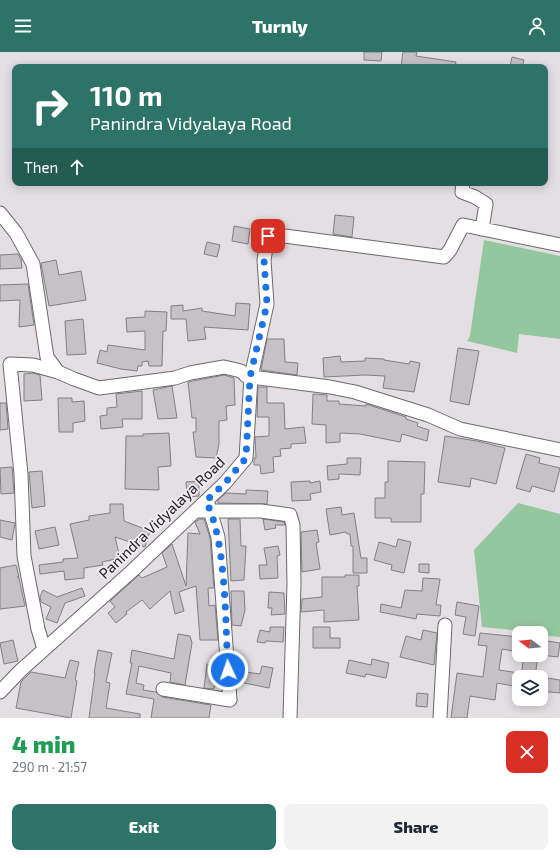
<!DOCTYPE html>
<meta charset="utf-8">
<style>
:root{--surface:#fff;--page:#f2f2f3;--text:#1f2937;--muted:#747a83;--accent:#2d7367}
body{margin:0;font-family:"Exo 2",sans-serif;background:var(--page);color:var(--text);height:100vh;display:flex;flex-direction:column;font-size:15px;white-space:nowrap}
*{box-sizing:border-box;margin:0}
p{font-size:13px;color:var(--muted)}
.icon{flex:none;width:22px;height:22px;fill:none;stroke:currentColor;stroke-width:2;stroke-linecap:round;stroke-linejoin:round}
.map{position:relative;height:666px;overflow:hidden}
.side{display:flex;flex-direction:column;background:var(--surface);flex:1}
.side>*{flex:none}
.hud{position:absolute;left:12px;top:12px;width:536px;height:122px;border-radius:8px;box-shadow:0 2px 10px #0003;background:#2d7367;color:#fff;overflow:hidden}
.needle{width:26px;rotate:286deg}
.tools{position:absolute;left:512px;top:574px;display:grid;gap:8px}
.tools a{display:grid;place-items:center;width:36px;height:36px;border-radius:8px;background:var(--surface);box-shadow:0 2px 10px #0003;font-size:20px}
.pin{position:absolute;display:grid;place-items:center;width:34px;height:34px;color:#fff;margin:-17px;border-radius:8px;box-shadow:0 2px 6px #0006}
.me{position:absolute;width:44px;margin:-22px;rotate:357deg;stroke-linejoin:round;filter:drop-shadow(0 0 3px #0008)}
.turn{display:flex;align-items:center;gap:14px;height:84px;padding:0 12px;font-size:18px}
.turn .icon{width:52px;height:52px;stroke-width:2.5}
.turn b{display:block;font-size:28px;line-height:34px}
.then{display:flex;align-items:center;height:38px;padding:0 12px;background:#0003;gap:8px;font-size:15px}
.round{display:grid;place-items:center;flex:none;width:42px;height:42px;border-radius:8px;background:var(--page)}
.headline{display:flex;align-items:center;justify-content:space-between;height:68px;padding:0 12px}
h1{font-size:24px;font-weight:800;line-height:30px;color:#1e9e55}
.button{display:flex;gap:8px;margin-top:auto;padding:8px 12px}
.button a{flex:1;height:46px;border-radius:8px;background:var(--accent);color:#fff;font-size:16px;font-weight:800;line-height:46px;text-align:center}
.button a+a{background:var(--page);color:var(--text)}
header{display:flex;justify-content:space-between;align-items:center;height:52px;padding:0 12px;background:var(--accent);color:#fff;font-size:18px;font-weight:800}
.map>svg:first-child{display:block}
</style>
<header><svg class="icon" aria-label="menu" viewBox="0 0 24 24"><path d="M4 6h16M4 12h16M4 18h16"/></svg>Turnly<svg class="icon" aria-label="person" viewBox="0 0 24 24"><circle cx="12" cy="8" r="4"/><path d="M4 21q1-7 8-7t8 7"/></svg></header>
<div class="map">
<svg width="560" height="666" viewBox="0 0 560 666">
<rect width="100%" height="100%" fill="#e3dfe3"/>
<!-- green -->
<path fill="#95c79f" d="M484 188 560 204V287L519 282 517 301 467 289 470 284Z
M518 451 560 462V585L541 583V581L482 575 474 498Z"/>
<!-- building -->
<path fill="#c5c2c6" stroke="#827f83" d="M364 0H382L381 9 364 8Z
M403 0H417L416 4 456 10 455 15H401Z
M512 5 524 8 522 15H510Z
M335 163 354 165 352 185 333 182Z
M234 174 250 177 248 192 232 189Z
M207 190 220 193 217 205 204 202Z
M18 202 21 207 22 216 0 217V203Z
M56 208 59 223 81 219 86 248 49 254 41 211Z
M28 232 34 273 19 275 20 248 0 249V233Z
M236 251 250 252 248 278 204 275 206 287 188 289 186 267H171V254L183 253V259L202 256V259L235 264Z
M145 259 167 260 166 279H163L162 314H149L148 309 142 310V314H138L137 319 121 317 97 311 100 298 107 300 108 293 145 298V279L127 280 126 266 145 265Z
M83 267 86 302 67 303 65 269Z
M267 287H284L285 310 298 311 297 323 261 318Z
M458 296 479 299 469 353 450 349Z
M340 304 341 310 365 309V306L384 307V308L409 312 410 309 420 311 414 340 383 336 385 324 365 323 324 325 323 306Z
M33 321 40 323 42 348 24 349V322Z
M224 323 234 326 235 353 226 354 227 368 219 369V392L216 406 196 405 193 380H196V366H192L188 330Z
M172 334 177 366 158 367 153 338Z
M258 335H267V351H284L285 377 304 375 306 391 291 392V396L280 397 281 404 273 405 274 420 261 422 260 413H254V406H256L255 385 269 384V365H257Z
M142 339V367H122L123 375 101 377 100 364 107 363V356L117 355 116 342Z
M313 342 327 343V349H339V352L366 354V352L406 365V367L418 371 417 374 429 378 427 389 402 382 400 390 360 382 340 381V390L326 391V373L312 372Z
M58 346H72V350L84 349 85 369 73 371V380H59Z
M0 351H6L8 377 0 378Z
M169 381 171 414 158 415 159 438 125 437 126 384H143V382Z
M445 384 477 389 505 396 496 432 471 426 470 435 438 430Z
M526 402 540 406 539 411 560 416 554 440 532 434 530 440 516 436Z
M347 406H361L360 423 339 422V427L328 428 327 414 347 412Z
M388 409 425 410 424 442H421V470H391V466H375V446H385V430H388Z
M12 415 14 441 1 442 0 416Z
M42 419 45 454 32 456 29 420Z
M199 429V444L187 445 186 430Z
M310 429V431L320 429 321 440 310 442 311 448 292 449 291 430Z
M246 438 268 439 267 452 218 451V448L226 441 246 442Z
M110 452H123L124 469 150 479 145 495 115 485 120 506 102 510 103 513 84 516V526L65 528 64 519 40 522 39 513 63 510V507L78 506 70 472 89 468V464L110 461Z
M341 455 342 463 354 461 361 506H367V521H353V494H351L350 482H347L346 480 330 483 326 457Z
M200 467H204L210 486 214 536H208L209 554 215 553 218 588H200L196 534 179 540 184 559 175 562 170 539 150 557 142 548 126 560 127 562 116 571 108 561 115 555 110 549 139 523 142 526 167 515 162 501 172 492 186 534 188 481 200 482 195 470Z
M228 467H240L241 494H246L244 528 231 529Z
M263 467 284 470 285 473H275L276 476 265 478Z
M0 468 15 471 12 488 0 485Z
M55 475 59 493 39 497 35 479Z
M317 478 319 490 316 491 320 517 302 520 301 480Z
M398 487 411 490 404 521 391 518 392 513 374 508 379 490 396 495Z
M278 494 280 503 277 504 278 526 260 527 259 513H267L264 496Z
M419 512H429V521L419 520Z
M16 513 19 525H17L19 526 25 554 0 557V516Z
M345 523H359V534H357L359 568 324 570V558L301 560 302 547 322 545V525H345Z
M423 526 440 527 436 553H441L440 564 417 562 416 567 380 560 381 552 401 556 405 538 422 539Z
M82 536 85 544 65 551 57 571 46 567 51 555 41 550 40 545 43 538 57 545Z
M231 539H244L245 558 241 574 232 573Z
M269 540 284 541 285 562 271 563 272 556H268Z
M457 550 479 554 475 584 463 582 466 565 455 563Z
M270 575H284L283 590 266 589 265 591 257 590 260 578 270 580Z
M313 575H330V586H340V596H313Z
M423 578 437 581 434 613 400 605 406 584 421 588Z
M480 581 519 585V600L502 597 499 618 519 621V635L497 631 495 648 470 644 467 666H451L457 621 483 625 487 594 478 593Z
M178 582 190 584 192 591 185 633 170 630 171 621 139 614 136 631 144 633 143 638 156 640 162 645 211 653 209 666H151L154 647 126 642 132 611H130L132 598 174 607Z
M13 588 18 609 4 612 0 591Z
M541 588 560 591 558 605 541 603Z
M98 598 112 601 106 630 110 631 106 656 140 662V666H89L95 621H94Z
M524 603H538L535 625H521Z
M372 607 389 611 386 626 366 622 365 625 346 621 349 608 371 613Z
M70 608 79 610 75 628 77 629 71 666 16 656 21 630 31 620 65 626Z
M207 612 219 614 220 635 214 634V637L204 636Z
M262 614 273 616 269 636 244 631 246 620 260 622Z
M541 625 560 628V641L541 639Z
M417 641 428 642 427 655 416 654Z"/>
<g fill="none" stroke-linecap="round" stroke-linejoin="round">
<defs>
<path id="minor" d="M463 131 462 140 475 145 486 152 482 177
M0 161 16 181 33 212 47 305 58 320
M195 459H261L290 463 293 473 294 532 290 666
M44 597 38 577 24 504 21 422 10 312 33 313 58 320 74 327 99 336 175 326 190 321 224 315 241 319 246 324 251 325 267 252 264 208 268 184 277 183 444 205 450 198 463 173 560 193
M163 637 230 648 218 485 208 452
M0 640 20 619 132 519 225 431 246 406 251 325 330 335 355 340 428 363 460 377 560 398
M440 666 445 573"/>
</defs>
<!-- minor casing -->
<use href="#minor" stroke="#6c696c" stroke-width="15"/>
<!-- minor -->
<use href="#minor" stroke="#fff" stroke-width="13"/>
</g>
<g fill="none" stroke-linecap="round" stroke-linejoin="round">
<!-- route -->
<path stroke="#1a73e8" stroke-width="7" stroke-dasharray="0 12.6" d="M228 618C225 570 227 491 206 449L225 431 246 406 250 325 267 252 264 208 268 184"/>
</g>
<g text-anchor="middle" stroke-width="3.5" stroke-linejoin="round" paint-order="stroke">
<!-- street labels -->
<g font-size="15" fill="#242324" stroke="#f0ecf0">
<text transform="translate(162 466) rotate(-44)" y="5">Panindra Vidyalaya Road</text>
</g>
</g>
</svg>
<div class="tools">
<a><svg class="needle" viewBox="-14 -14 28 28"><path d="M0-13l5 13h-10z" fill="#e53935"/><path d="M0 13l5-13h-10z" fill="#747a83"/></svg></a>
<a><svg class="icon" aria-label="layers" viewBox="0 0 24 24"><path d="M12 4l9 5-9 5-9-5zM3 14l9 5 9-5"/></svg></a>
</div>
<div class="pin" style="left:268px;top:184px;background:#d93025"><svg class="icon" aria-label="arrive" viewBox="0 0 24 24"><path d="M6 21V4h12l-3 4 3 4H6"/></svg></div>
<svg class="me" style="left:228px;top:618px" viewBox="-20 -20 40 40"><circle r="17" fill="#1a73e8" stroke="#fff" stroke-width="3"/><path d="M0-11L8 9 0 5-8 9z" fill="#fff"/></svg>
<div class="hud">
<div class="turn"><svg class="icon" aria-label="right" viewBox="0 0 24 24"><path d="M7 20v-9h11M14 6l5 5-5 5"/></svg><div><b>110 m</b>Panindra Vidyalaya Road</div></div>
<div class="then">Then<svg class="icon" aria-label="ahead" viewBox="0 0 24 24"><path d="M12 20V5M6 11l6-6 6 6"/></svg></div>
</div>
</div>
<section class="side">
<div class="headline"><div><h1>4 min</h1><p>290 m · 21:57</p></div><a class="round" style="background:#d93025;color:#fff"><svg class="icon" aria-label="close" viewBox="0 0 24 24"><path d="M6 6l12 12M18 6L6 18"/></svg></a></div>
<div class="button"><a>Exit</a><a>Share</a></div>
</section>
